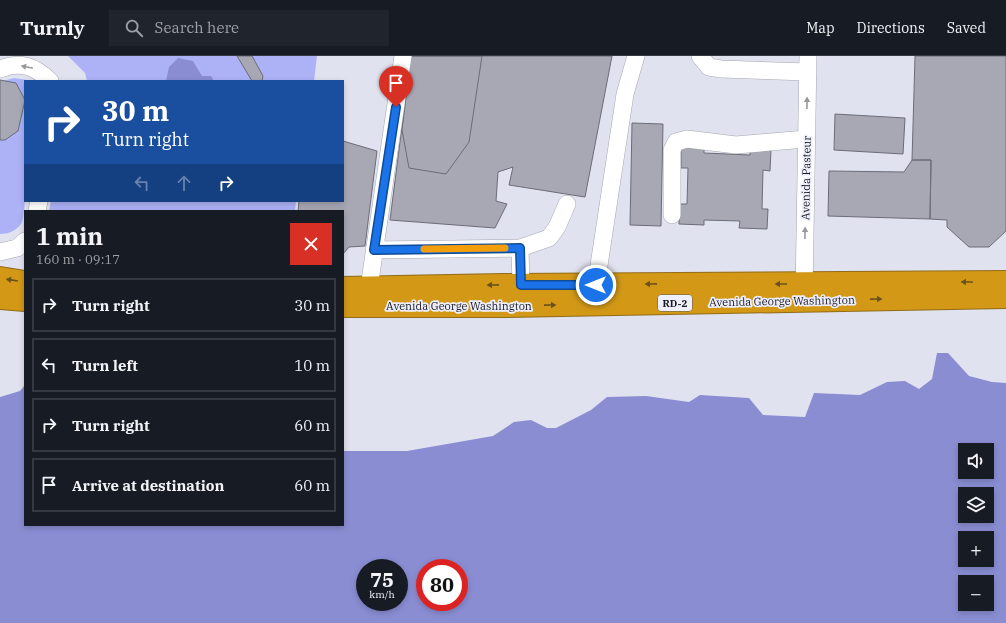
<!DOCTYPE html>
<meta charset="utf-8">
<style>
:root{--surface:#171b24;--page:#20242c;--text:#f1f3f6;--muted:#9ea1a6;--line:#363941}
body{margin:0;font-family:"IBM Plex Serif",serif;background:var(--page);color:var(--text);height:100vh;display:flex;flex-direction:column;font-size:15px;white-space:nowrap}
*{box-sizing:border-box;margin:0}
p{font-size:13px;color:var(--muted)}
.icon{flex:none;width:22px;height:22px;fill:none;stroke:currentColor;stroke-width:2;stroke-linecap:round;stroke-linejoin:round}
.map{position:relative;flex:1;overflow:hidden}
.sheet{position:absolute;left:24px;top:154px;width:320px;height:316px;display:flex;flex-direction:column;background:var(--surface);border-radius:0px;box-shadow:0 2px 6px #0003}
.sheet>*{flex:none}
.top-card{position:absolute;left:24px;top:24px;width:320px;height:122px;border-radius:0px;box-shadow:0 2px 6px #0003;background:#1a4fa0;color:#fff;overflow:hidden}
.buttons{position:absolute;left:958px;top:387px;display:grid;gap:8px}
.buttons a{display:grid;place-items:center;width:36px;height:36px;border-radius:0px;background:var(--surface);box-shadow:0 2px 6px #0003;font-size:20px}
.speed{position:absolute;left:356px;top:503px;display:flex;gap:8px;font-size:20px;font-weight:700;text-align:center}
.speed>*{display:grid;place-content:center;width:52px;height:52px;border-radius:50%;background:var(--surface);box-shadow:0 2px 6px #0003;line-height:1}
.speed small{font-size:10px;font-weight:400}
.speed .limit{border:6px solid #d22;background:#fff;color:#111}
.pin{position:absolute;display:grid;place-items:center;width:34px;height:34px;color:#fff;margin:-41px -17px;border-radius:50% 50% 50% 0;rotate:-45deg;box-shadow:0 0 4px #0007}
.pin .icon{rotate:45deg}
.me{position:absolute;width:44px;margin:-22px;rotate:270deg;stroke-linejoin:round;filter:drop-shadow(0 0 3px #0008)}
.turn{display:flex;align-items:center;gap:14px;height:84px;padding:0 12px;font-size:18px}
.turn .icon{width:52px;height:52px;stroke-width:2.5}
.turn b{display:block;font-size:28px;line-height:34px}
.lanes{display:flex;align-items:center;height:38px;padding:0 12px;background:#0003;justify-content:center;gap:20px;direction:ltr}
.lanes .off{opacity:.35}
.round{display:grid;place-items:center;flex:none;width:42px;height:42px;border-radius:0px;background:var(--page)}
.summary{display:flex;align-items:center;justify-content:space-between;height:68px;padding:0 12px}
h1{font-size:24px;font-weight:800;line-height:30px}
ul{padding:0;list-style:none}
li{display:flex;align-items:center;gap:12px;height:54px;margin:0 8px 6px;padding:0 4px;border:2px solid var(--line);border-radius:0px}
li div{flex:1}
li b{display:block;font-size:15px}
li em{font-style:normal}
header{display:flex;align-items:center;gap:24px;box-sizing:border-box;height:56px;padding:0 20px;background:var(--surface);border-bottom:1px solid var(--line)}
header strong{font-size:19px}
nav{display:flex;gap:22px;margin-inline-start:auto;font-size:14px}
.search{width:280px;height:36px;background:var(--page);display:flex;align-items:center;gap:10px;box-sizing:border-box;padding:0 14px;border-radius:0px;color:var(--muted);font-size:15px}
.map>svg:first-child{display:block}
</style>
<header>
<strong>Turnly</strong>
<div class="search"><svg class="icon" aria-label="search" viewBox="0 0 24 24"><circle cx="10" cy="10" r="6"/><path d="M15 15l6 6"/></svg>Search here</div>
<nav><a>Map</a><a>Directions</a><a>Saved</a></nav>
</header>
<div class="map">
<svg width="1006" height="567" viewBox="0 0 1006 567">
<rect width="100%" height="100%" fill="#e1e2ef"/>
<!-- green -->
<path fill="#adb2f7" d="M68 0H317L314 25H87L85 17Z
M14 22 34 25H25C25 49 29 155 21 168 16 175 8 178 0 178V38L3 25Z
M51 145H296L295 155H49Z"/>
<!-- water -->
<path fill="#8a8dd2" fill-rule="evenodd" d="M178 2 193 5 202 20H211L214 25H166L169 11Z
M937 297H948L969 320 992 326 1006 327V567H0V341L20 335 25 329V469H343V395H407L493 380 514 366 531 364 547 372H556L591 354 607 341 646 340 689 346 700 339 749 342 763 359 805 361 814 337 860 339 887 326 905 325 919 333 932 323ZM965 394H987V416H965ZM965 438H987V460H965ZM965 482H987V504H965ZM365 512H399V546H365ZM425 512H459V546H425ZM965 526H987V548H965Z"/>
<!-- building -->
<path fill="#a7a8b4" stroke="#6b6c77" d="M237 0H252L263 20 262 25H252Z
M411 0H612L585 141 509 129 513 111 498 116 496 145 507 148 495 172 390 164Z
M411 0H482L469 86 446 118 409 112 402 74Z
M915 0H1006V175L989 191H969L947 171V164L930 163 931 104H912Z
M0 24 16 27 25 44 18 75 5 84H0Z
M835 58 905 62 903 98 834 94Z
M632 67 663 68 661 170 630 169Z
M343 85 377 95 365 190 349 191 343 198V155H298L299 145H343Z
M681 90 704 91V97L750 99V93H771L770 115 763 114 762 153H768L767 173 739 172 740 165 704 164V169L679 168V148H687L688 112H681Z
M912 104H931L930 163 828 160 829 115 904 116Z"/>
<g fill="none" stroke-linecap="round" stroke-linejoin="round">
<defs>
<path id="minor" d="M700 0 709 11 721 13 808 16
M0 13C20 5 35 10 50 25
M37 155 39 145
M672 159V94L676 86 687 83 736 89 806 83
M520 192 549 182 557 171 567 148
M374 194 520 192 521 229
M0 196 17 192 25 185
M596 229 625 38 636 0
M804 238 808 0
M369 243V232L403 0"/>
<path id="highway" d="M0 222 25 226
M343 232 503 229 1006 226
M0 242 25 244
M343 250H505L1006 241"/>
</defs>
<!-- minor casing -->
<use href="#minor" stroke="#a5a6b2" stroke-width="18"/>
<!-- highway casing -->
<use href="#highway" stroke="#916c19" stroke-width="24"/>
<!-- minor -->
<use href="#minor" stroke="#fff" stroke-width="17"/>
<!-- highway -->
<use href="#highway" stroke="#d29816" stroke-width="22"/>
</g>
<!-- one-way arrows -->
<defs><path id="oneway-solid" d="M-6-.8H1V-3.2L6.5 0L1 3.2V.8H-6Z"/></defs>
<g fill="#98989a">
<use href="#oneway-solid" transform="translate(27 11) rotate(-168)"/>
<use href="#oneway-solid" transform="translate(807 47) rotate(-89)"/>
<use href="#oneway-solid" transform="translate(805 177) rotate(-89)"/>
</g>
<g fill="#6c521a">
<use href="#oneway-solid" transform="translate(12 224) rotate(-171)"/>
<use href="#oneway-solid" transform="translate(967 226) rotate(-180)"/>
<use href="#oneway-solid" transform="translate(651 228) rotate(179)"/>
<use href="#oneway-solid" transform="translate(781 228) rotate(180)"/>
<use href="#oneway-solid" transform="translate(493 229) rotate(179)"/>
<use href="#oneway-solid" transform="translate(876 243) rotate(-1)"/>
<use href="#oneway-solid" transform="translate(550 249) rotate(-1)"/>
</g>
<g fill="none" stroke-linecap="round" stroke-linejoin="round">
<defs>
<path id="route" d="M396 51 374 194 520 192 521 229H596"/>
</defs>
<!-- route casing -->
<use href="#route" stroke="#114b97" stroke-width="10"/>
<!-- route -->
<use href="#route" stroke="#1a73e8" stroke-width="7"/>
<!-- slow -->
<path stroke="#f59e0b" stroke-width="7" d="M424 193 505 192"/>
</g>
<g text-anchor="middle" stroke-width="3.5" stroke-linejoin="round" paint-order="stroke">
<!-- shield labels -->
<rect fill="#eeeffc" stroke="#595961" stroke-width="1" x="658" y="239" width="34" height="16" rx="3"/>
<g font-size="10" font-weight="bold" fill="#19191e">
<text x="675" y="251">RD-2</text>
</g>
<!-- street labels -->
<g font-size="11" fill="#19191e" stroke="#eeeffc">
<text transform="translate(806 122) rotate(-89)" y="4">Avenida Pasteur</text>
<text transform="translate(782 245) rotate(-1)" y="4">Avenida George Washington</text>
<text x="459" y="254">Avenida George Washington</text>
</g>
</g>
</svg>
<div class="buttons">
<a><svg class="icon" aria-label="sound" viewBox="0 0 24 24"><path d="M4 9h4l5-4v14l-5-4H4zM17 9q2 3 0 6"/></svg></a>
<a><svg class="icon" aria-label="layers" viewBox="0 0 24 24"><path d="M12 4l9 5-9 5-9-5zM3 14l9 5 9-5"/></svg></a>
<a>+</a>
<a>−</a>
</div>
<div class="speed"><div>75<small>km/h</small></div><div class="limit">80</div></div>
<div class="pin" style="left:396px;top:51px;background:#d93025"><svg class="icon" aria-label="arrive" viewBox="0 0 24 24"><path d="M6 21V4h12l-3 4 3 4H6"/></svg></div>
<svg class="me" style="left:596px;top:229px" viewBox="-20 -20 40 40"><circle r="17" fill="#1a73e8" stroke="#fff" stroke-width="3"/><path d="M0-11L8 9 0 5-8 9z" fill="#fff"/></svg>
<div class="top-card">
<div class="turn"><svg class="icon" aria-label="right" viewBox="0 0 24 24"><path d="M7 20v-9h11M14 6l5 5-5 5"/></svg><div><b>30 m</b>Turn right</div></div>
<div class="lanes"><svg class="icon off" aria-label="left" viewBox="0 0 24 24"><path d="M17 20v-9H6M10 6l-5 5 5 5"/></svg><svg class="icon off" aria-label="ahead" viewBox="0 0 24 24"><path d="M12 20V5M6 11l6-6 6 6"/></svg><svg class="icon" aria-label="right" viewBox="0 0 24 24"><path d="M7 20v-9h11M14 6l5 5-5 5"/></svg></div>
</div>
<section class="sheet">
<div class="summary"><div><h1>1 min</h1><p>160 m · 09:17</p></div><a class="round" style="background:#d93025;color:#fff"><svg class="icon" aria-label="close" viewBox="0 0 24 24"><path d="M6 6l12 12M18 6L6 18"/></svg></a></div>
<ul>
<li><svg class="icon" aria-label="right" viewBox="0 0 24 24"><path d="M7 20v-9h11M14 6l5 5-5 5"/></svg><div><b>Turn right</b></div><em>30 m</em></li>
<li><svg class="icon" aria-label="left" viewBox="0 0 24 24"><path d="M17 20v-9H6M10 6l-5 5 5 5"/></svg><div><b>Turn left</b></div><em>10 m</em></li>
<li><svg class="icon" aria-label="right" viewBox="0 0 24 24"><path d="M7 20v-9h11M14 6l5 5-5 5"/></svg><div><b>Turn right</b></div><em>60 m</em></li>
<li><svg class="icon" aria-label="arrive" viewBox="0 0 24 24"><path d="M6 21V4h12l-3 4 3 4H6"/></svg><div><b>Arrive at destination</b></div><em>60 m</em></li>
</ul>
</section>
</div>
